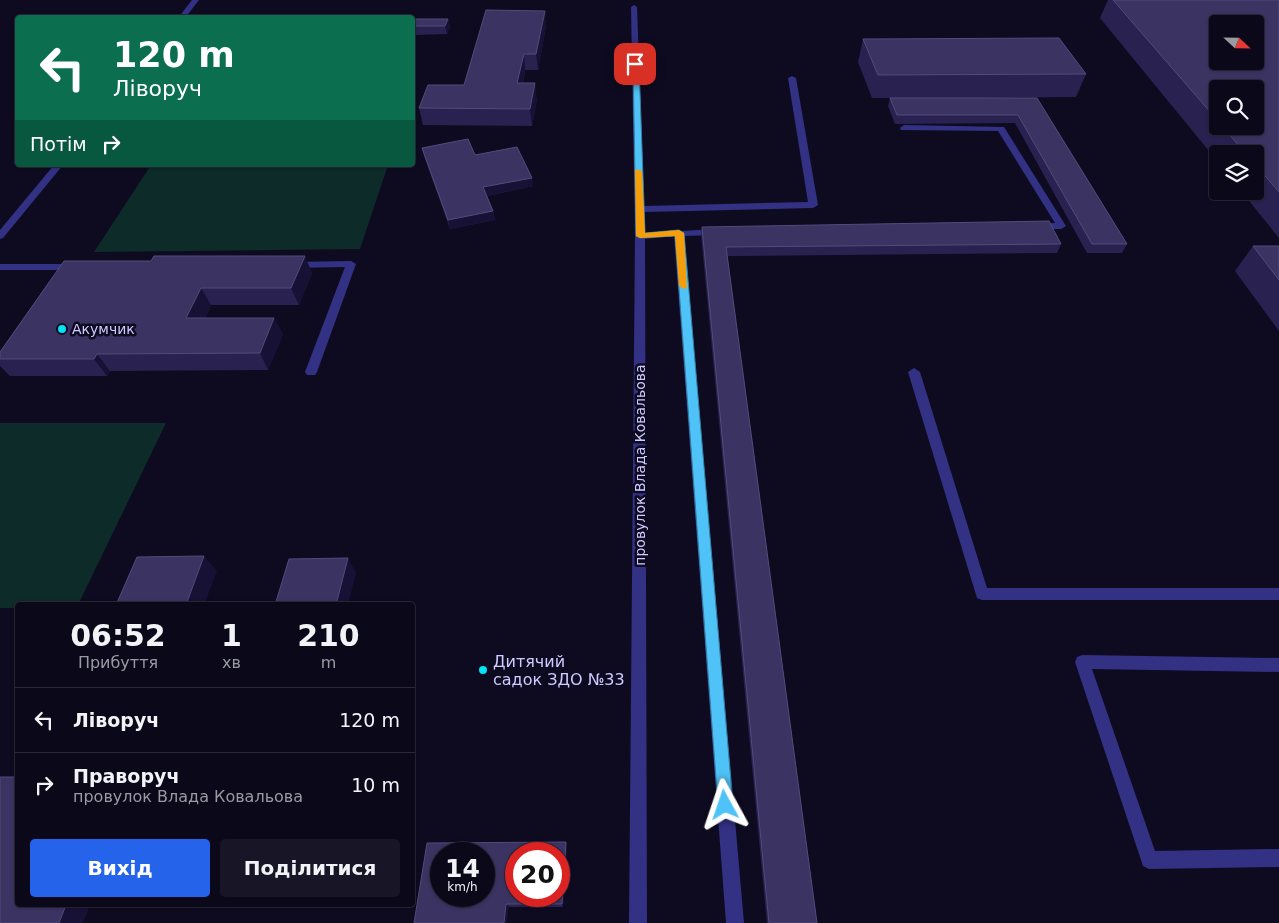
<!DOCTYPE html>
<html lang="uk">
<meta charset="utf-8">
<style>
:root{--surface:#0a0819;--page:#181626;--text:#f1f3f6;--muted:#999aa2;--line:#2a2938;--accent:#2563eb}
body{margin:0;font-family:"DejaVu Sans",sans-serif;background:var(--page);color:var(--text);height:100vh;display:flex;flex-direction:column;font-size:19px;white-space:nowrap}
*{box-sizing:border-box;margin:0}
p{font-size:16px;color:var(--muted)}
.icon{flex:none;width:28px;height:28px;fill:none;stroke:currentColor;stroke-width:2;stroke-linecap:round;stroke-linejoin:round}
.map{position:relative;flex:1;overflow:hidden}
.details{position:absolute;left:15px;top:602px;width:400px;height:305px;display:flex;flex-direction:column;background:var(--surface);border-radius:5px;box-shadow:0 1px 4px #0004,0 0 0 1px var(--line)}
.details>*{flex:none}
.top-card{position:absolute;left:15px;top:15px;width:400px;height:152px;border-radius:5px;box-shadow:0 1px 4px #0004,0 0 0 1px var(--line);background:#0b6e4f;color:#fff;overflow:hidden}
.needle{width:32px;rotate:112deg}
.controls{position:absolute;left:1209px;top:15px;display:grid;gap:10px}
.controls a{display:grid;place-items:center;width:55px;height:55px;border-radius:5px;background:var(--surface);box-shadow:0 1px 4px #0004,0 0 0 1px var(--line);font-size:25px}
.speed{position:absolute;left:430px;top:842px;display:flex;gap:10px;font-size:25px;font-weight:700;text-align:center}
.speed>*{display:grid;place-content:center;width:65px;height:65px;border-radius:50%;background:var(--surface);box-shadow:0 1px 4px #0004,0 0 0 1px var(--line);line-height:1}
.speed small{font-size:12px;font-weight:400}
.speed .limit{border:8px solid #d22;background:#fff;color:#111}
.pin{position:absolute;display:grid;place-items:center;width:42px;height:42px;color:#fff;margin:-21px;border-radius:10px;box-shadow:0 2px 8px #0006}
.me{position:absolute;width:55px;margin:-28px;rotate:355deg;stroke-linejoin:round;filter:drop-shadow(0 0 4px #0008)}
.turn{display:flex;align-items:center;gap:18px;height:105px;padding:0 15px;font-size:22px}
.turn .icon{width:65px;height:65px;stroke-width:2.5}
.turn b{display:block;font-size:35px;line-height:42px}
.then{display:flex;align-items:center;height:48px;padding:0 15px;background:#0003;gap:10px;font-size:19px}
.eta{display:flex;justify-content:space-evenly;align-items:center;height:85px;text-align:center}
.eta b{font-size:30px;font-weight:700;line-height:35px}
.cta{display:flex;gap:10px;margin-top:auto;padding:10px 15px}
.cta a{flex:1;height:58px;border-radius:5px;background:var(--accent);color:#fff;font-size:20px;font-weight:700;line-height:58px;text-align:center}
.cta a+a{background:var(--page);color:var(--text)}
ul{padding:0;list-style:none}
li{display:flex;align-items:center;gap:15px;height:65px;padding:0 15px;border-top:1px solid var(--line)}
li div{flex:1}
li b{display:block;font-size:19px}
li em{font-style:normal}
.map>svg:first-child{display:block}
</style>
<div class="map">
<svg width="1279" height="923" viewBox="0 0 1279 923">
<rect width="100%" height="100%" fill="#0e0b21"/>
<!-- green -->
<path fill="#0d2b29" d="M151 165H388L360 249 94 252Z
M0 423H166L78 605H18L17 608H0Z"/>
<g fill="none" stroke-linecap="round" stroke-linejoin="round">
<!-- minor -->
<path fill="#323184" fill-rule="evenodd" d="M192 0H199L185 18H178Z
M634 5 637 7 644 206 808 202 788 78 792 76 796 78 818 205 813 208 644 212 645 233 717 229 722 232 717 235 684 236 744 923H726L674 236 645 239 647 923H629L635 236 631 7Z
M904 125 1004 127 1066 226 1061 229H1031L1029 227 1034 224 1055 223 998 131 901 130 900 128Z
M54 165H63L3 238 0 239V230Z
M351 261 356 264 317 372 315 375H307L305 372 345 267 292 268 287 265 292 262Z
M0 264H77L82 267 77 270H0Z
M914 368 920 372 987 588H1279V600H982L977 598 908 372Z
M1082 655 1279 658V672L1092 669 1155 851 1279 849V867L1149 869 1143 866 1075 662 1077 657Z"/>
</g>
<!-- wall -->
<path fill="#292250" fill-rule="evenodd" d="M1108 0H1279V238L1241 191H1255V154H1218V162L1100 18ZM1218 89 1255 126H1218Z
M448 19 450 27 447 34 415 35 413 26Z
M546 26 538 70H525L523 83 537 99 532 126 423 125 419 108 464 85Z
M863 39 1086 74 1076 97 978 98H1037L1127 244 1122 253H1087L1015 123 895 124 888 106 890 98H872L858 62Z
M422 148 475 155 533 186 487 196 493 211 495 220 450 229 424 156Z
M702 227 1061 244 1057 253 727 256 817 923H767L701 235Z
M1253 246H1279V331L1235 271Z
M64 261 312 273 299 305H211L205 318 283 334 268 370 110 371 107 376H10L0 366V352Z
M566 842 567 847 563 907H509L414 923Z"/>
<!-- shaded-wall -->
<path fill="#171135" d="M545 11 546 26 538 70 536 54Z
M448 19 450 27 447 34 445 26Z
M524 54 525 70 519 99 517 83Z
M535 83 537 99 532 126 530 109Z
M532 178 533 186 485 196 483 187Z
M493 211 495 220 450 229 448 220Z
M305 256 312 273 299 305 291 288Z
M201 288 211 305 196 335 186 318Z
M274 318 283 334 268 370 260 353Z
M97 354 110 371 107 376 94 359Z
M204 556 217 571 204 605H186Z
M348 558 356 573 348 605H336Z
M566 842 567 847 563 907 562 904Z
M506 904 509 907 507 923H504Z
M66 905H90L83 923H59Z"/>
<!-- building -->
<path fill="#3b3463" stroke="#524b7b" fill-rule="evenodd" d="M1113 0H1279V192L1255 164V154H1246L1222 126H1255V89H1218V121ZM1218 24H1255V61H1218Z
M486 10 545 11 536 54H524L517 83H535L530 109 419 108 428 85H464Z
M416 19H448L445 26H413Z
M1059 38 1086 74 878 75 863 39Z
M890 98H1037L1127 244H1092L1018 115H897Z
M468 139 475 155 517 147 532 178 483 187 493 211 448 220 422 148Z
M1049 221 1061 244 726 247 817 923H769L702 227Z
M1253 246H1279V280Z
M154 256H305L291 288H201L186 318H274L260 353 97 354 94 359H0V352L64 261H151Z
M204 556 186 605H116L137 557Z
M348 558 336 605H275L289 559Z
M0 777H18V905H66L59 923H0Z
M566 842 562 904H506L504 923H414L427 843ZM441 854H484V896H441ZM516 854H559V896H516Z"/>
<!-- route -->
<path fill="#4fc3f7" stroke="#337fa1" d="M633 63 639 64 645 233 679 230 684 233 733 805 731 810 725 812 720 810 718 805 675 236 640 238 636 236Z"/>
<!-- slow -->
<path fill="#f59e0b" d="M635 169 642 171 645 233 679 230 684 233 687 288 684 289 679 286 675 236 640 238 636 236Z"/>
<!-- markers -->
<g fill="#00e4f5" stroke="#0e0b21" stroke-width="2">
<circle cx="62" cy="329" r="5"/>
<circle cx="483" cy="670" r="5"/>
</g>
<g text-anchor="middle" stroke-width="5" stroke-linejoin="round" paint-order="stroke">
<!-- poi labels -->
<g font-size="14" fill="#cfcaff" stroke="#0e0b21" text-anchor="start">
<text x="72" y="334">Акумчик</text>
</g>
<!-- street labels -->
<g font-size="14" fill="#cfcaff" stroke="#0e0b21">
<text transform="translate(640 465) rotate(-90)" y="5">провулок Влада Ковальова</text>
</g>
<!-- near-poi labels -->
<g font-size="16" fill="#cfcaff" stroke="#0e0b21" text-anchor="start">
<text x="493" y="667">Дитячий<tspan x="493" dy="18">садок ЗДО №33</tspan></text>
</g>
</g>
</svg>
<div class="controls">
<a><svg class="needle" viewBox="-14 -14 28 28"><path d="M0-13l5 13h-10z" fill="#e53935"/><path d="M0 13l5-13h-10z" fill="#999aa2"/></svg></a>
<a><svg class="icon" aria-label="search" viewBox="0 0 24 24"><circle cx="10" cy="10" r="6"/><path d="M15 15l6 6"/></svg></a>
<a><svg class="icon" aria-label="layers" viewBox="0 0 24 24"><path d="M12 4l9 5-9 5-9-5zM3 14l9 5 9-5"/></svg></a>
</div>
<div class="speed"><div>14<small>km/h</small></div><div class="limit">20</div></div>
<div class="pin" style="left:635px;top:64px;background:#d93025"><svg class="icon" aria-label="arrive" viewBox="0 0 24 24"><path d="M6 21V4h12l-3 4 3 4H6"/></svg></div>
<svg class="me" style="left:725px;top:805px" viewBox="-20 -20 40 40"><path d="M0-17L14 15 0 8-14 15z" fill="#4fc3f7" stroke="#fff" stroke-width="4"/></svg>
<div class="top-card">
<div class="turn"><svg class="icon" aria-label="left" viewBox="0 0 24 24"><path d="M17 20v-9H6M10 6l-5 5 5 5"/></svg><div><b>120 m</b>Ліворуч</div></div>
<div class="then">Потім<svg class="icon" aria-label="right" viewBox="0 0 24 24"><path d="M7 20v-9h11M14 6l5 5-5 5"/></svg></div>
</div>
<section class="details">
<div class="eta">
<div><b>06:52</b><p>Прибуття</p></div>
<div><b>1</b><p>хв</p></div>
<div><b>210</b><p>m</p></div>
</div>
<ul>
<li><svg class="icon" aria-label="left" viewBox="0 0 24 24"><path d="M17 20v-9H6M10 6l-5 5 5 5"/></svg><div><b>Ліворуч</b></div><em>120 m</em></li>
<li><svg class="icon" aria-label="right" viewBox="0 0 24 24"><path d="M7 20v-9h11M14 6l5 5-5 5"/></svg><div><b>Праворуч</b><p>провулок Влада Ковальова</p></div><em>10 m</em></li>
</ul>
<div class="cta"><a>Вихід</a><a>Поділитися</a></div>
</section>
</div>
